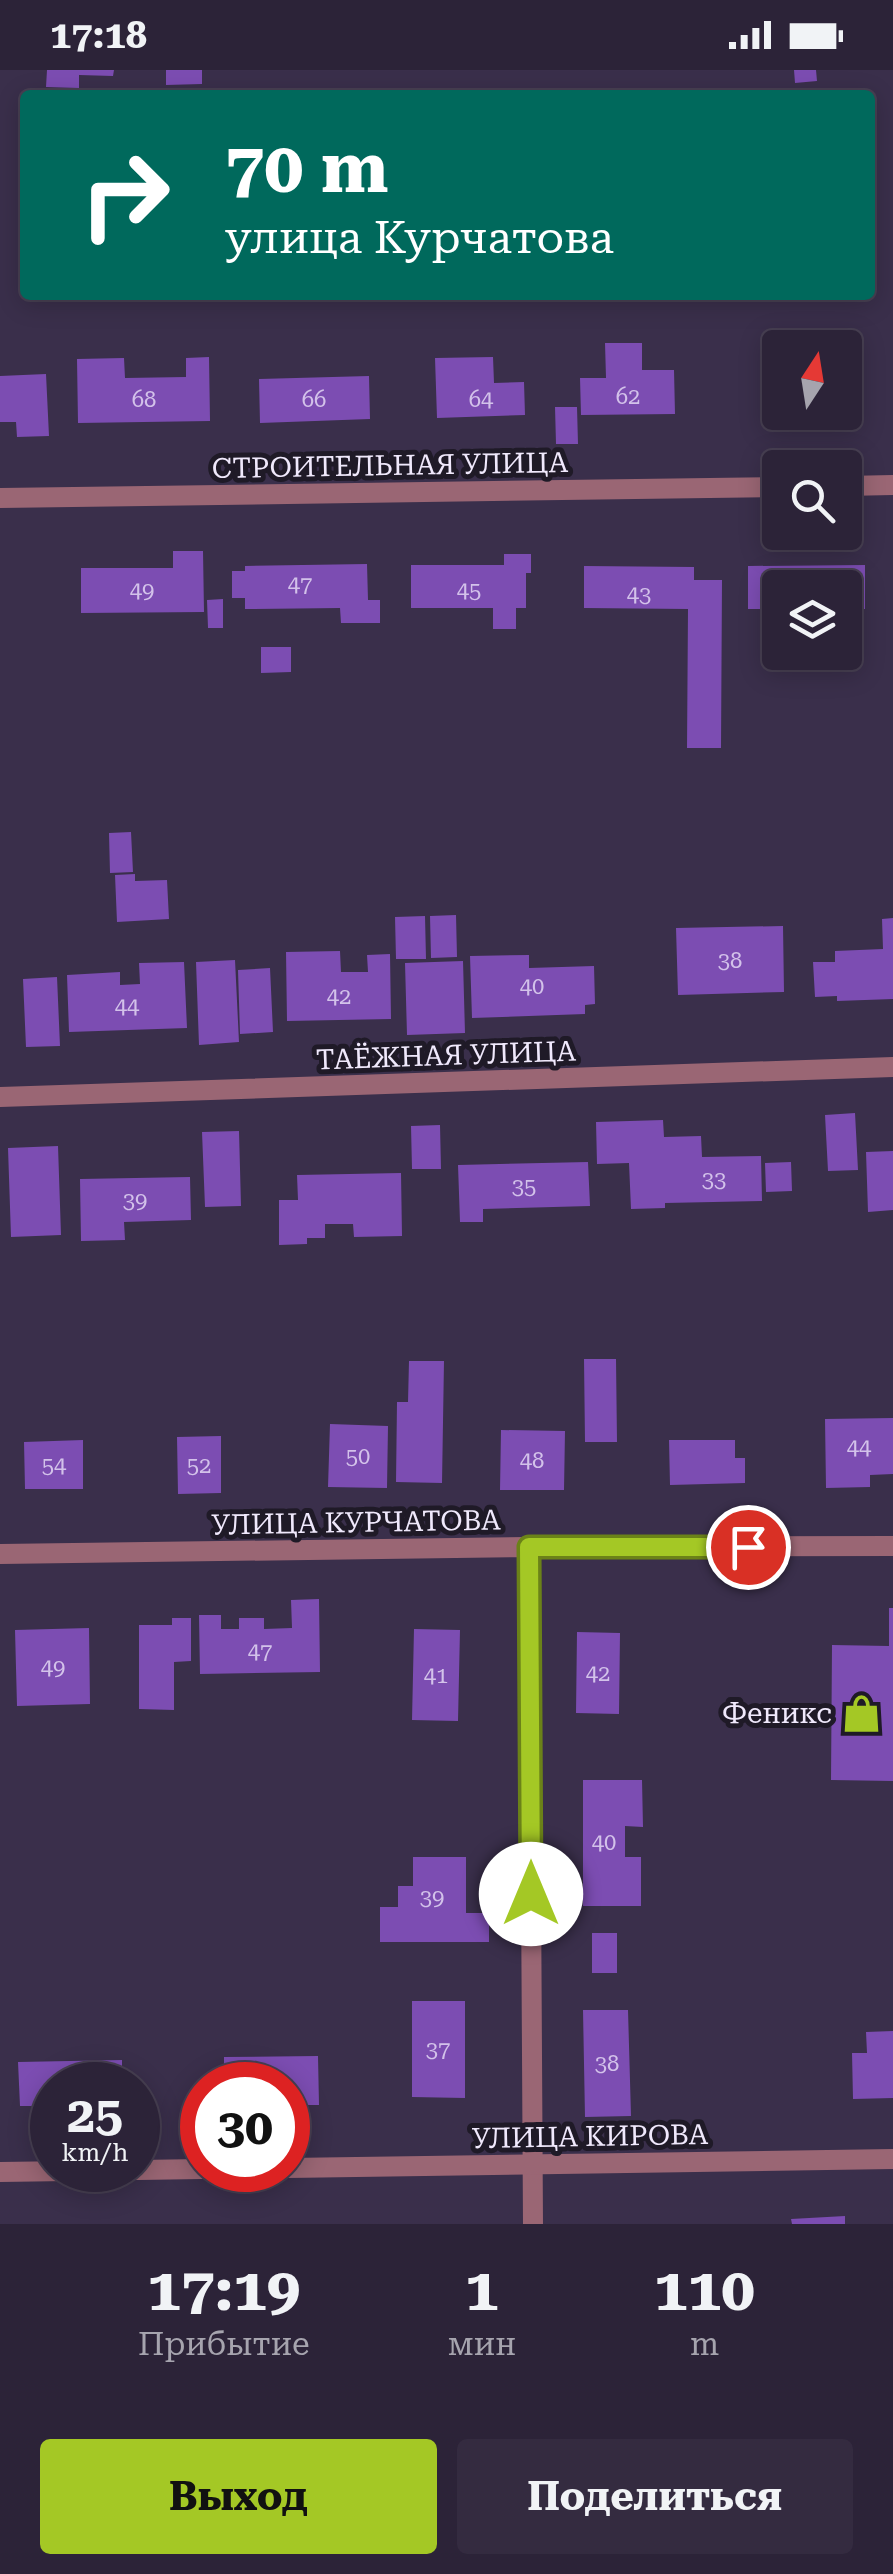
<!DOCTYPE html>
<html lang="ru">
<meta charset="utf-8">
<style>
:root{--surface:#2c2338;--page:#342b40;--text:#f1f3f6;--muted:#a6a4ae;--line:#484053;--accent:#a4c825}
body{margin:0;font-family:"Roboto Serif",serif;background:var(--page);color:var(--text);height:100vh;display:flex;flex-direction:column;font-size:38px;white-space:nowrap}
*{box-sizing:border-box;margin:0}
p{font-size:32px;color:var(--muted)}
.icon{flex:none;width:55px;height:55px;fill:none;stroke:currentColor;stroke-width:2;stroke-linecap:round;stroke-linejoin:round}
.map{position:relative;height:2154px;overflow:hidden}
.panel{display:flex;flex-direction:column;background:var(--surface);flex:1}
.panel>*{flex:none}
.guide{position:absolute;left:20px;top:20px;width:855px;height:210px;border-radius:10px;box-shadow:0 5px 25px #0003,0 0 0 2px var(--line);background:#00695c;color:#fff;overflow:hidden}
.needle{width:65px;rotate:12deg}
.fabs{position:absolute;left:762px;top:260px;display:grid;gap:20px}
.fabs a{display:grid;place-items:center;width:100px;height:100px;border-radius:10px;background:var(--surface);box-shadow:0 5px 25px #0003,0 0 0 2px var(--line);font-size:50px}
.speed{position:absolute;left:30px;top:1992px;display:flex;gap:20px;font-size:50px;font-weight:700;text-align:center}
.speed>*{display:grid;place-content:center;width:130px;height:130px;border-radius:50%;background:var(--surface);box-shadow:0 5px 25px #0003,0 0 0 2px var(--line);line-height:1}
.speed small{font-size:25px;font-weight:400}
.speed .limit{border:15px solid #d22;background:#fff;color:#111}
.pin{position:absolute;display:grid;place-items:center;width:85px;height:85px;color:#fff;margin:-42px;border:5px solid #fff;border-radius:50%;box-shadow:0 2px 10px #0007}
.me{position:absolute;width:110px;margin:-55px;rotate:0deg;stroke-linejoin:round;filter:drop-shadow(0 0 8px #0008)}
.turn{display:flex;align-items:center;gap:35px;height:210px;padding:0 40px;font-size:45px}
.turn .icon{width:130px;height:130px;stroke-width:2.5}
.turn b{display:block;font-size:70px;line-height:85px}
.eta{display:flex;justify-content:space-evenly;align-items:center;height:170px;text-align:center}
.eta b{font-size:60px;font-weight:700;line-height:70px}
.primary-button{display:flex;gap:20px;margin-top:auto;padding:20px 40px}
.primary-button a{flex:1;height:115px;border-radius:10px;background:var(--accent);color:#111;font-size:40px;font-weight:700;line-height:115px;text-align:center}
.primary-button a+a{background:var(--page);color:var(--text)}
.status{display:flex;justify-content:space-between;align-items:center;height:70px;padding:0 50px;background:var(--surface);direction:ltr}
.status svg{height:28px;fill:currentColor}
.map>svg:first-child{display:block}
</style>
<div class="status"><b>17:18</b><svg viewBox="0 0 49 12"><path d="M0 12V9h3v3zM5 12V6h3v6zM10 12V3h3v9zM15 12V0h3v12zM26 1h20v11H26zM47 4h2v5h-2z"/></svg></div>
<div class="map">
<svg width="893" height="2154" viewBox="0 0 893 2154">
<rect width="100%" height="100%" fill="#3a2f4b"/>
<!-- building -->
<path fill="#7c4db2" d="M47 0H114L113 6 79 5V18L46 17Z
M166 0H202V14L166 15Z
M794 0H816L817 11 795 13Z
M605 273H642V300H674L675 344 581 345 580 308H606Z
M845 279H854L856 342H845Z
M209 287 210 351 78 353 77 289 124 288 125 308 186 307V288Z
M493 287 494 313 524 312 525 345 437 348 435 288Z
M780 300V345H772L771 301Z
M46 304 49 366 17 367 16 352H0V306Z
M369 306 370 349 260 353 259 309Z
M555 337H577L578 374H556Z
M173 481H203L204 542 81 543V498H173Z
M504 484H531V503H526V538H516V559H493V538H411V495H504Z
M367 494 368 530H380V553H341L340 538 245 539V528H232V501H245V496Z
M865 495V539H845V518H780V539H748V496Z
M584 496 694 497V510H722L721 678H687L688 539 584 538Z
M223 529V558H208L207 530Z
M261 577H291V602L261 603Z
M131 762 133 802 110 803 109 763Z
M135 804V811L167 810 169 849 117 852 115 805Z
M456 845 457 887 431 888 430 846Z
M425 846 426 889H396L395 847Z
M893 848V929L837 931V926L815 927 813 892H835V881L883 879 882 849Z
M783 856 784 922 678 925 676 858Z
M340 881 341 902H368L367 885 390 884 391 949 287 951 286 882Z
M529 885V898L594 896 595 934 585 935V944L472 948 470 886Z
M235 890 239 972 199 975 196 892Z
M463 891 465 963 407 965 405 893Z
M184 892 187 958 69 962 67 905 120 902V915L140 914 139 893Z
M270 898 273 962 240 964 238 900Z
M57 907 60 976 26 977 23 909Z
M855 1043 858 1100 828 1101 825 1045Z
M663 1050 664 1067 701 1066 702 1087 761 1086 762 1131 665 1133V1138L631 1139 629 1093 597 1094 596 1052Z
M440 1055 441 1099H412L411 1056Z
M239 1061 241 1136 205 1137 202 1062Z
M58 1076 61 1165 11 1167 8 1078Z
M893 1081V1140L868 1142 866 1082Z
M588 1092 590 1136 483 1139V1152H460L458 1095Z
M791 1092 792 1121 766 1122 765 1093Z
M401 1103 402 1166 354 1167 353 1154H325V1168H307V1174L279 1175V1130H298L297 1105Z
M190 1107 191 1150 124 1152 125 1170 81 1171 80 1109Z
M584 1289H616L617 1372H585Z
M409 1291H444L442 1413 396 1412 397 1332H408Z
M893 1348V1404L870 1405V1417L826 1418 825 1349Z
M330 1354 388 1356 387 1418 328 1417Z
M501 1360 565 1361 564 1420H500Z
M221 1366V1423L178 1424 177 1367Z
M83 1370V1419H25L24 1372Z
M669 1370H735V1388H745V1413L670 1415Z
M319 1529 320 1602 200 1604 199 1545H221V1559H239V1548H264V1559L292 1558 291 1530Z
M889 1538H893V1711L831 1710 832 1575 889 1576Z
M172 1548H191V1591L174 1592V1640L139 1639V1555H172Z
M89 1558 90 1634 17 1636 15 1560Z
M414 1559 460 1560 458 1651 412 1650Z
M577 1562 620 1563 619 1644 576 1643Z
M583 1710H642L643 1757 625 1756V1787H641V1836H583Z
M413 1787H466V1843H489V1872H380V1837H398V1816H413Z
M592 1863H617V1903H592Z
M412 1931H465V2028L412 2027Z
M583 1940H628L631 2046 585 2047Z
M893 1961V2028L853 2029 852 1983H867L866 1962Z
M318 1986 319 2035H288V2015H224V1987Z
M122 1990V2015H52V2036H20L18 1992Z
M845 2146V2154H792L791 2149Z"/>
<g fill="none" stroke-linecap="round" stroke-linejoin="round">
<!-- minor -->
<path stroke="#9a6674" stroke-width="20" d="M845 416 893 415
M0 428 780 417
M0 1027 893 997
M529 1477 533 2154
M0 1484 529 1477 893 1476"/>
<!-- tertiary -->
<path stroke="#9a6674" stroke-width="20" d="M288 2098 893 2089
M138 2100 202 2099
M0 2102 137 2100"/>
</g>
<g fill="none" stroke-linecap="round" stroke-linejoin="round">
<defs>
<path id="route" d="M531 1824 529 1477H748"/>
</defs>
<!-- route casing -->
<use href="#route" stroke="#6b8218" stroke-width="25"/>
<!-- route -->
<use href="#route" stroke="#a4c825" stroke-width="18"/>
</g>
<!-- icons -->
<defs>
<symbol id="shop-bare" viewBox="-9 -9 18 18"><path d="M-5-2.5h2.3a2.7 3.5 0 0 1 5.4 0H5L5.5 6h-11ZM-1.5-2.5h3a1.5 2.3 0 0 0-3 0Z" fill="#a4c825" stroke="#1f1a27" stroke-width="2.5" paint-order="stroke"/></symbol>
</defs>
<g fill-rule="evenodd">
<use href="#shop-bare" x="834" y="1616" width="55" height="55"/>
</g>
<g text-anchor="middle" stroke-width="10" stroke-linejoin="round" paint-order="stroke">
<!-- number labels -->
<g font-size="22" fill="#d3c2ea">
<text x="628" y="334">62</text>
<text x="144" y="337">68</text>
<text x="314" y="337">66</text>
<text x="481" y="337">64</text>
<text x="300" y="522">47</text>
<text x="142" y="528">49</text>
<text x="469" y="528">45</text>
<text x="639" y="532">43</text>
<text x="730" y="898">38</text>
<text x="532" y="924">40</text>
<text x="339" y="934">42</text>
<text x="127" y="944">44</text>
<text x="714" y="1117">33</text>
<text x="524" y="1124">35</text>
<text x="135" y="1138">39</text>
<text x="859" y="1385">44</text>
<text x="358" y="1394">50</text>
<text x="532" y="1398">48</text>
<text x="54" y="1403">54</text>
<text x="199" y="1403">52</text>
<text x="260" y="1589">47</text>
<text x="53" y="1605">49</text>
<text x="598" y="1611">42</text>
<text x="436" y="1613">41</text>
<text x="604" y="1780">40</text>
<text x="432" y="1835">39</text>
<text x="438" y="1987">37</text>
<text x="607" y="2001">38</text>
</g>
<!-- street labels -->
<g font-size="28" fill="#f0e9fc" stroke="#1f1a27">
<text transform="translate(390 395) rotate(-1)" y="10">СТРОИТЕЛЬНАЯ УЛИЦА</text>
<text transform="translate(446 985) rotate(-2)" y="10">ТАЁЖНАЯ УЛИЦА</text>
<text transform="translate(356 1452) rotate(-1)" y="10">УЛИЦА КУРЧАТОВА</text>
<text transform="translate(590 2066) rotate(-1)" y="10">УЛИЦА КИРОВА</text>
</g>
<!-- poi labels -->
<g font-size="28" fill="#f0e9fc" stroke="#1f1a27" text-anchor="end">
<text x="832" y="1653">Феникс</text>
</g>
</g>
</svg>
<div class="fabs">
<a><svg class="needle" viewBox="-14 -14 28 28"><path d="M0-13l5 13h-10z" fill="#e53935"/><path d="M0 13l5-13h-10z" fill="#a6a4ae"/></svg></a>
<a><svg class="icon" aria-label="search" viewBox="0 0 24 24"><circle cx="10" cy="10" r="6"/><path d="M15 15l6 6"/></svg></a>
<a><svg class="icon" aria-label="layers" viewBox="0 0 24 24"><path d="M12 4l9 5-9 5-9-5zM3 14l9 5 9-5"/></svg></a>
</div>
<div class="speed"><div>25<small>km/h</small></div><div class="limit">30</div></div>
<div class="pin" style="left:748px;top:1477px;background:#d93025"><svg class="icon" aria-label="arrive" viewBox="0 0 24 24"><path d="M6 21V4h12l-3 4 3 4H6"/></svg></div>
<svg class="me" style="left:531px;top:1824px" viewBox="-20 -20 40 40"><circle r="19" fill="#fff"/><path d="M0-13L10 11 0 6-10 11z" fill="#a4c825"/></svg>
<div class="guide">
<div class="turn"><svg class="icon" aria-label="right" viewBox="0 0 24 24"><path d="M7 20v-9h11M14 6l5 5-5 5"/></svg><div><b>70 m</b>улица Курчатова</div></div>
</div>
</div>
<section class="panel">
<div class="eta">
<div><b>17:19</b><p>Прибытие</p></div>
<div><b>1</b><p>мин</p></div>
<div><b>110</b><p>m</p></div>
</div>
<div class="primary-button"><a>Выход</a><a>Поделиться</a></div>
</section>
